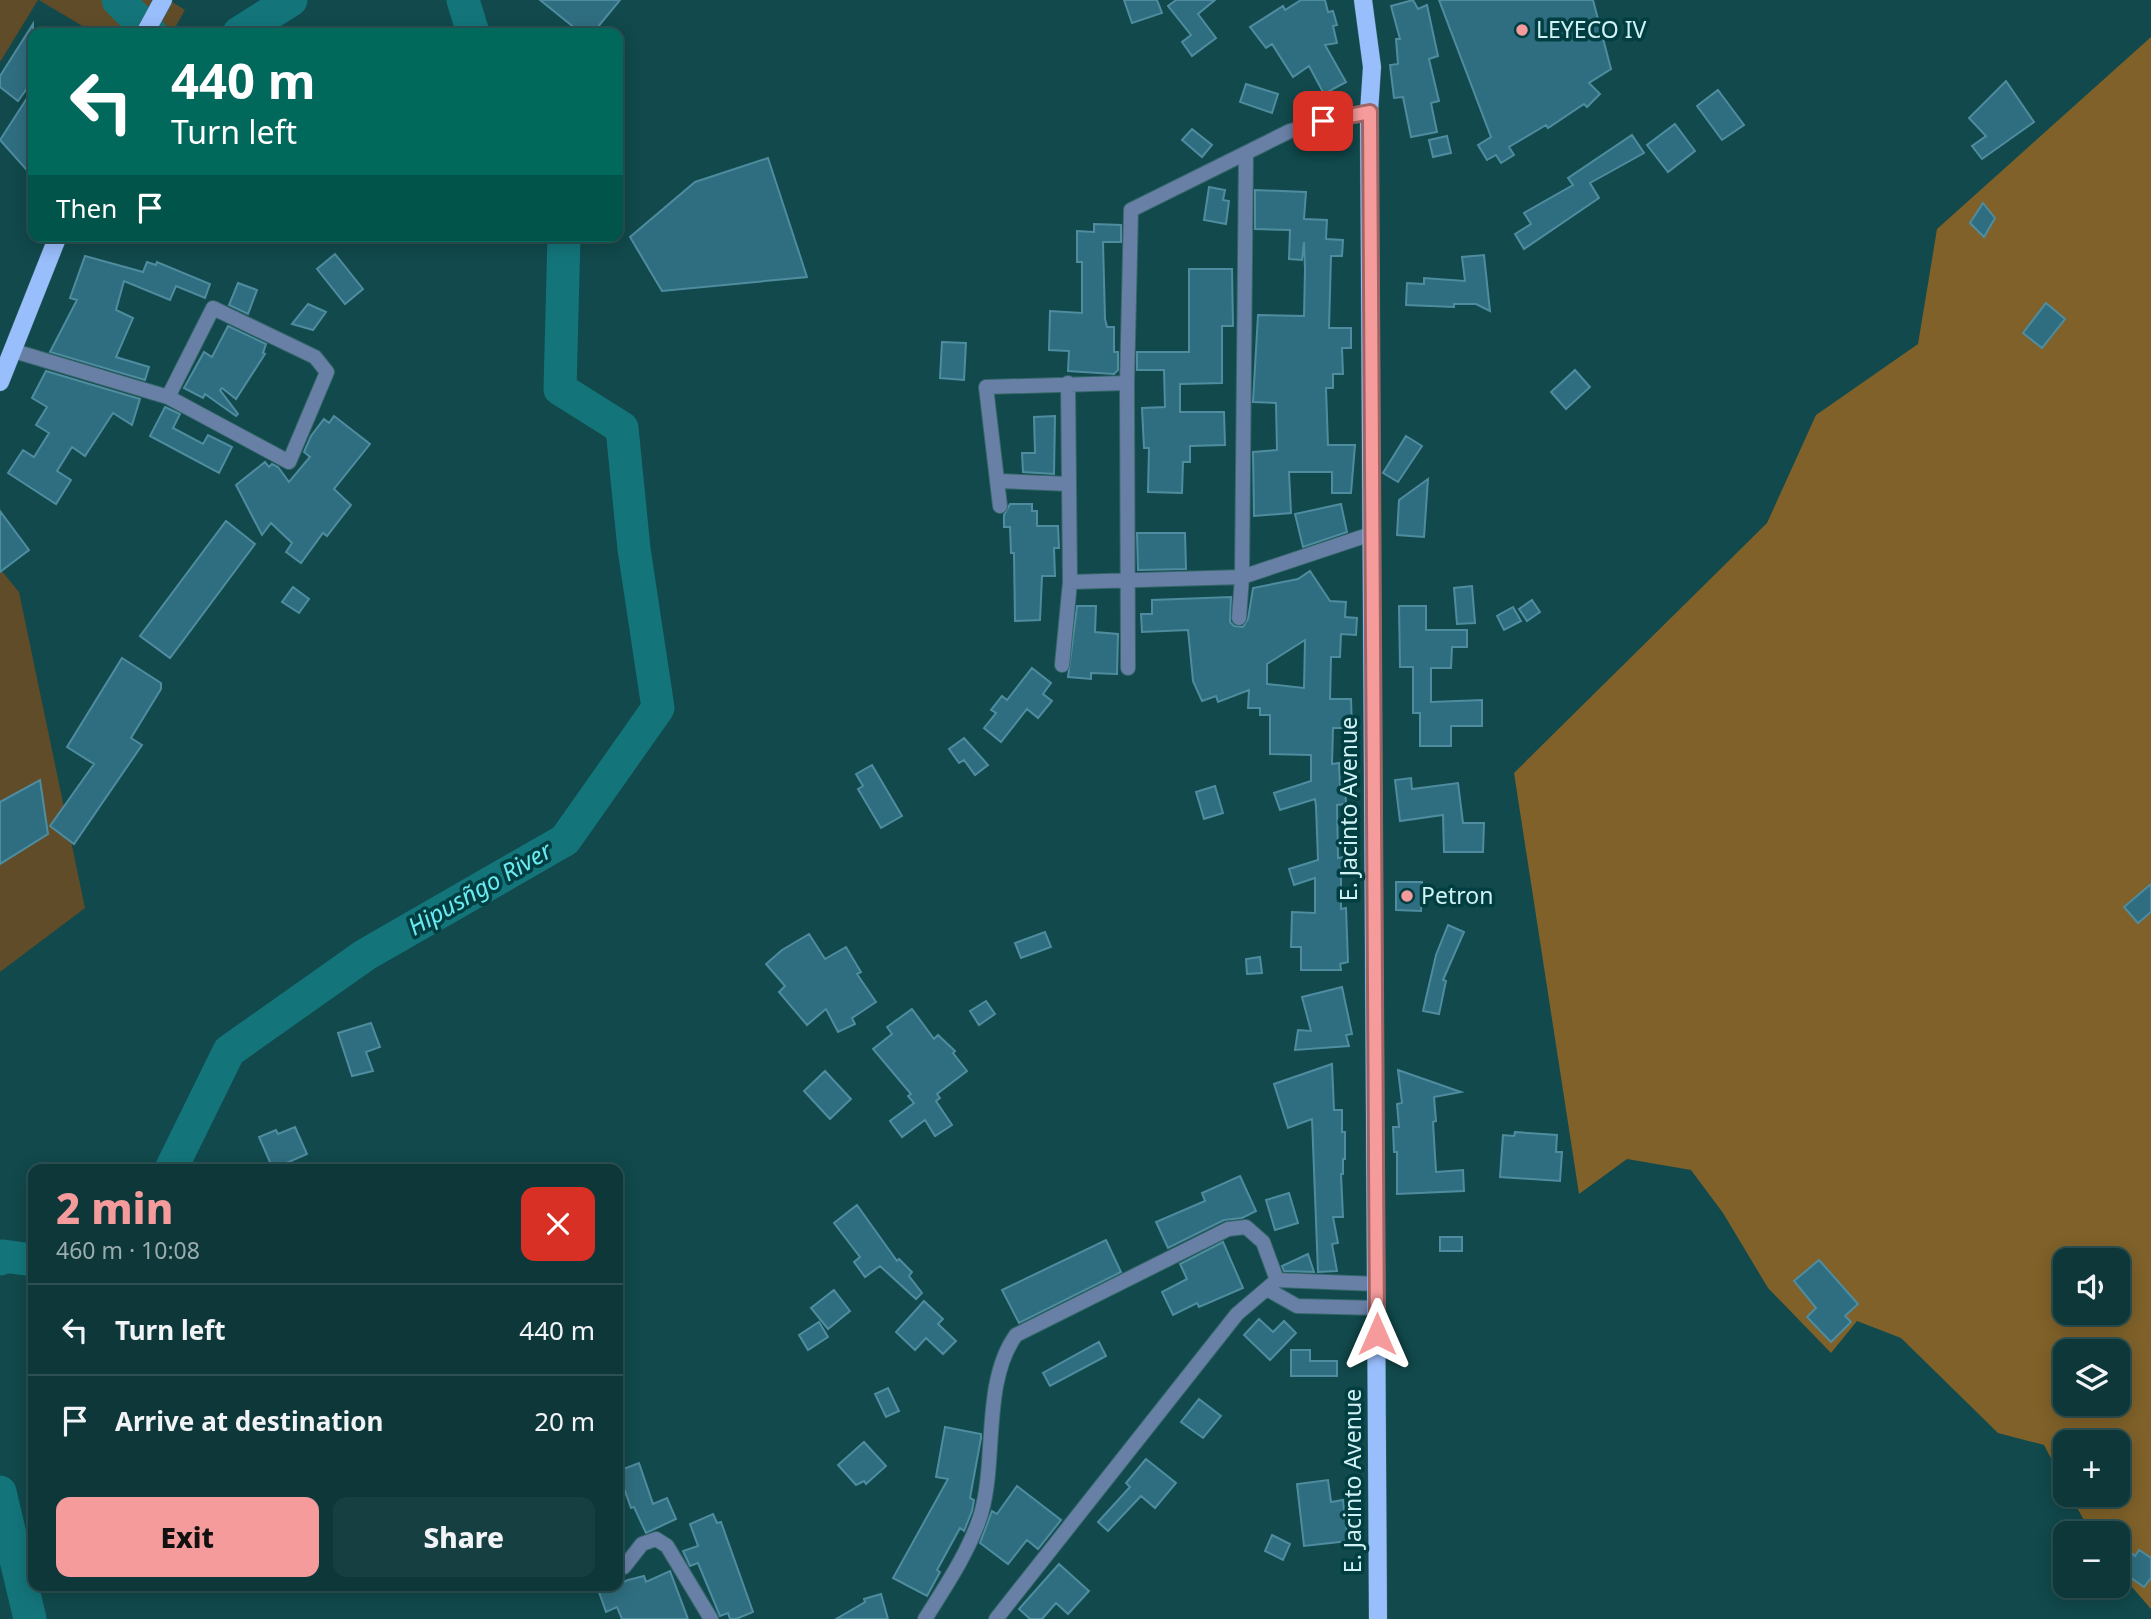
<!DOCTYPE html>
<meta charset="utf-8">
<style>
:root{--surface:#0d3739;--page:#163f41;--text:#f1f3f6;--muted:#9aacae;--line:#2d5153;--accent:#f59b9b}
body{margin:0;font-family:"Noto Sans",sans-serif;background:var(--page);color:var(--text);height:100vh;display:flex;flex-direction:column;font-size:26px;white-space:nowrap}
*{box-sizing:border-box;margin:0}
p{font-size:23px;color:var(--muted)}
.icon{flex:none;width:38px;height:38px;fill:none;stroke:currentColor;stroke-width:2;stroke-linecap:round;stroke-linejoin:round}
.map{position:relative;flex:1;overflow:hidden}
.side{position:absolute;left:28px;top:1164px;width:595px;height:427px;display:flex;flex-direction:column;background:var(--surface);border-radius:14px;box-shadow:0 4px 18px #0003,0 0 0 2px var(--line)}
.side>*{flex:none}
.banner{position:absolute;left:28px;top:28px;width:595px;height:214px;border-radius:14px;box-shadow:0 4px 18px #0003,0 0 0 2px var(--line);background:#00695c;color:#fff;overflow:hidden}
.buttons{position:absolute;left:2053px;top:1248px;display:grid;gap:14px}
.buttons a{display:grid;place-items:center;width:77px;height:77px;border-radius:14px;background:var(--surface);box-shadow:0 4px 18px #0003,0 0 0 2px var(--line);font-size:35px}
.pin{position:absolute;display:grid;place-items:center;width:60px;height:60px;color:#fff;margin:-30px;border-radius:14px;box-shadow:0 4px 10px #0006}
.me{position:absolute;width:77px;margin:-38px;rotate:0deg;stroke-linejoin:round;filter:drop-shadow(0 0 5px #0008)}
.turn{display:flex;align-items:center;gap:24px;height:147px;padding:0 28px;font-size:32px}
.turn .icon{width:91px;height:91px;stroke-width:2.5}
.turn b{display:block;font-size:49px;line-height:60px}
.then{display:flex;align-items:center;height:66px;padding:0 28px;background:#0003;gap:14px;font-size:26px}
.round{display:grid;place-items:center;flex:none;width:74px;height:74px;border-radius:14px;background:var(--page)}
.summary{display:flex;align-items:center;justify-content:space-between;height:119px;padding:0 28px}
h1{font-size:42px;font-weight:800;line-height:52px;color:var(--accent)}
.primary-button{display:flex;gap:14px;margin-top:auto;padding:14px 28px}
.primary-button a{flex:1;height:80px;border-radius:14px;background:var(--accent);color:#111;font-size:28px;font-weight:800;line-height:80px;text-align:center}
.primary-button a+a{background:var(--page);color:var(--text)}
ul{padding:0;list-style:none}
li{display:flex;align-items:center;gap:21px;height:91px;padding:0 28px;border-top:2px solid var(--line)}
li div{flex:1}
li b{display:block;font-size:26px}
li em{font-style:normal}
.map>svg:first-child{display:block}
</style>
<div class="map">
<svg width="2151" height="1619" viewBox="0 0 2151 1619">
<rect width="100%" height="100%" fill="#11494c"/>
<!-- green -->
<path fill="#604c28" d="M0 0H38L0 62Z
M39 0H169L185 10 172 33H94Z
M0 569 19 592 85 908 0 972Z"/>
<!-- forest -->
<path fill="#7f6129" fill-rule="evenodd" d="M2151 37V1609L2118 1571V1533H2091L2070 1495 2118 1494V1442H2065V1485L2044 1445 1998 1433 1901 1338 1857 1321 1831 1353 1768 1288 1723 1213 1691 1170 1627 1159 1579 1194 1514 773 1767 523 1816 415 1918 344 1937 229ZM2065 1260H2118V1312H2065ZM2065 1351H2118V1404H2065Z"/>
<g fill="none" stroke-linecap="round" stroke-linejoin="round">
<!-- river -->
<path stroke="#13757a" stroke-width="33" d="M118 0 151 33
M463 0 473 33
M239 33 291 0
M171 1169 229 1051 365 955 565 840 658 708 634 549 622 428 560 389 564 236
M0 1259 3 1256 33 1260
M0 1492 30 1619"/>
</g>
<!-- building -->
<path fill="#2f6e80" stroke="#4f8c9f" stroke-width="2" fill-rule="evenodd" d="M540 0H620L593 33H581Z
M1124 0H1157L1162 13 1132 23Z
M1176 0H1215L1198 14 1216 38 1192 56 1182 42 1191 35 1168 6Z
M1301 0H1325L1328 12 1333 11 1337 25 1333 26 1337 43 1325 45 1346 82 1324 94 1309 66 1293 77 1272 44 1266 48 1250 27 1283 6 1285 10Z
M1413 0 1418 9 1427 5 1438 56 1429 59 1439 101 1431 103 1437 132 1411 137 1403 97 1394 98 1390 65 1398 64 1396 39H1400L1391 6Z
M1439 0H1593L1611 69 1589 83 1600 94 1587 107 1584 104 1548 128 1546 125 1509 147 1514 155 1501 163 1496 155 1487 160 1478 145 1491 137Z
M33 24V80L18 101 0 87V76Z
M2006 81 2034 122 1982 159 1972 146 1986 136 1969 118Z
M1246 84 1278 94 1272 113 1240 102Z
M33 89V177L0 140Z
M1718 90 1744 125 1722 140 1697 106Z
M1675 124 1695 151 1668 172 1647 145Z
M1192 129 1212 145 1202 157 1182 140Z
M1632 135 1644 153 1590 183 1599 198 1524 249 1515 234 1531 224 1524 213 1573 185 1568 178Z
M1447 136 1451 153 1433 157 1429 140Z
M768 158 807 277 662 291 630 237 695 182Z
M1209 187 1225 190 1223 200 1229 201 1226 224 1204 220Z
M1255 190 1306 192 1304 219 1327 220 1326 239 1343 240 1342 256H1331L1329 328H1351V348H1342L1343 374H1333V388H1326L1328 445H1355L1351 493H1332V472H1289L1291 513 1254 516 1253 452 1277 450 1276 403 1253 402 1258 315 1304 316 1305 269 1304 242 1302 260 1289 259 1290 230 1255 229Z
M1983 203 1995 218 1984 237 1970 223Z
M1094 224 1121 225V242H1103L1105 319 1107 327H1114V352H1118V370L1114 374 1068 371 1069 351 1049 350 1050 311 1082 313V262H1077V231L1094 232Z
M335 254 363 289 345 304 317 269Z
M1484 255 1490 311 1476 304H1454V307L1406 305 1407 283 1424 284V278L1465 281 1462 257Z
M85 256 143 272 147 262 156 265 157 262 210 284 205 298 176 286 170 300 124 281 116 310 133 318 116 357 149 367 145 380 50 352 77 300 70 298Z
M1189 269H1232L1233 326H1222V383L1180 384V412H1224L1225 445 1190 446V462H1183L1182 493 1148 492 1149 448H1144L1142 408 1165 407 1164 370H1137V352H1189Z
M238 283 257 290 248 314 229 305Z
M2046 303 2065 319 2042 348 2023 333Z
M308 304 326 312 313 330 292 324Z
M228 326 266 344 263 353 265 354 236 399 222 388 220 390 238 414 236 416 205 394 203 398 184 388 204 352 212 357Z
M942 342 966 343 964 380 940 378Z
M1575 370 1590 387 1566 409 1551 392Z
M46 371 140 399 132 425 113 413 85 456 72 447 57 471 71 480 56 504 8 473 23 450 34 457 49 433 36 425 47 407 32 398Z
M165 407 180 414 173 428 203 444 208 435 232 447 219 473 150 436Z
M334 416 370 444 334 489 351 505 327 536 323 533 301 563 286 552 292 543 271 523 262 535 236 485 265 462 269 467 272 464 278 467 289 482 310 457 304 452 311 436 324 419 329 423Z
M1055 416 1054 474 1023 472 1022 453H1035L1034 417Z
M1406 436 1422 446 1398 482 1383 473Z
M1428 479 1424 537 1397 535 1399 500Z
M1010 504H1032V511H1037V526H1058L1059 548H1054L1055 576H1042L1040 620 1015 621 1014 553H1011L1010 527H1004V515Z
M1341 504 1347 532 1303 547 1295 514Z
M0 511 29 550 0 572Z
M226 521 255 544 170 658 140 636Z
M1137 533H1185L1186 569 1138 570Z
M1310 571 1330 601 1346 602 1345 617 1357 618 1356 635 1341 634 1340 657H1331L1330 699H1351L1352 728H1333L1332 764 1339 763 1340 785H1345L1346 804 1337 805 1338 858 1351 856 1354 870 1341 872V909L1346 908 1348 962 1340 964 1341 970H1301V947H1291L1292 912 1315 913V878L1294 885 1289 869 1318 860 1316 806 1315 799 1280 810 1274 793 1311 781V755L1270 754V715H1260V708H1248L1249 690 1218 702 1216 696 1202 701 1193 681 1188 630 1142 632 1141 614H1152V600L1231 597 1230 622 1234 626 1243 627 1248 619 1253 588 1298 579ZM1305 640 1304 688 1267 684V664Z
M1472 586 1475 623 1457 624 1454 588Z
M293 587 309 599 299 613 282 602Z
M1532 600 1540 612 1527 621 1519 609Z
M1077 606H1096L1095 632 1118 634 1117 674 1091 673V679L1068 677Z
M1399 606H1426V630H1467V647H1452L1451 668H1431V702L1482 700V726H1451V746H1420V713H1413V667H1400Z
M1513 607 1521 621 1504 630 1497 616Z
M122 658 161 683V689L131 738 142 745 74 844 50 826 94 764 67 747Z
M1032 668 1051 683 1043 694 1052 701 1038 718 1027 709 1001 742 984 728 996 713 991 710 1002 696 1007 700Z
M964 738 988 765 975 775 964 760 959 763 949 749Z
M872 765 902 816 881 828 858 789 863 786 856 774Z
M1411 778 1412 789 1458 783 1463 823H1484L1483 852H1444L1443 815 1400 821 1395 780Z
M40 780 48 834 0 864V802Z
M1215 786 1223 813 1204 819 1196 792Z
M1396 882H1422L1421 911 1396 910Z
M2151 884V912L2138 923 2124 907Z
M1448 925 1464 932 1443 980 1446 981 1439 1014 1423 1011 1436 955Z
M1045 932 1051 947 1021 958 1015 943Z
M809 934 825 959 846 947 861 972 857 974 876 1002 852 1018 855 1024 838 1032 826 1009 807 1025 779 992 785 986 766 964 782 950Z
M1260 957 1262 973 1247 974 1246 959Z
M1342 987 1352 1034 1346 1035 1349 1046 1295 1050 1298 1030 1311 1031 1302 997Z
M986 1001 995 1014 979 1025 970 1011Z
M912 1009 934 1039 938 1035 955 1051 953 1053 967 1071 937 1094 940 1098 936 1101 952 1125 935 1136 925 1120 902 1137 890 1121 914 1103 908 1096 911 1094 873 1049 892 1034 887 1027Z
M371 1023 380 1047 366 1052 373 1071 352 1076 338 1033Z
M1332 1064 1334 1110H1342V1132H1345V1159H1343V1174H1341L1343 1217H1333L1338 1243 1332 1244 1337 1271 1318 1272 1312 1119 1288 1128 1274 1084Z
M1398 1070 1461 1092 1434 1097 1436 1121 1433 1122 1436 1172 1463 1170 1464 1191 1397 1194V1152H1394L1393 1127H1399L1397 1104 1402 1103Z
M825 1071 851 1099 830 1119 804 1091Z
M295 1127 307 1154 273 1169 259 1137 276 1130 278 1134Z
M1515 1132 1557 1135 1556 1152H1562L1560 1181 1500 1177 1503 1135 1514 1136Z
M1240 1176 1256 1211 1242 1218 1224 1220 1168 1248 1156 1222 1205 1201 1202 1193Z
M1289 1193 1298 1223 1275 1230 1266 1200Z
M857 1205 897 1261 899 1259 912 1272 909 1276 922 1293 916 1299 880 1266 865 1277 854 1262 860 1257 834 1223Z
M1440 1237H1462V1251H1440Z
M1106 1240 1121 1272 1019 1323 1002 1290Z
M1223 1242 1243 1288 1199 1307 1197 1303 1173 1315 1162 1292 1187 1279 1180 1264Z
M1308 1254 1314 1272 1284 1271 1282 1266Z
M1819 1260 1858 1304 1845 1316 1851 1322 1831 1342 1807 1317 1816 1308 1794 1281Z
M834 1290 850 1311 828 1329 811 1308Z
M924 1301 943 1319 938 1324 956 1341 943 1354 926 1338 915 1350 896 1332Z
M1259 1319 1273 1332 1284 1321 1296 1333 1270 1360 1244 1335Z
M819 1322 828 1337 808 1350 799 1335Z
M1099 1342 1106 1356 1050 1386 1043 1373Z
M1291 1350H1310V1361H1337V1376H1291Z
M888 1388 899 1411 886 1417 875 1394Z
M1199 1399 1221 1416 1203 1438 1181 1422Z
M945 1427 981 1434V1438L970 1498 974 1500 972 1511 964 1531 960 1528 937 1570 940 1572 927 1596 893 1578 948 1479 936 1477Z
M864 1442 886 1466 866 1484 864 1481 856 1485 838 1465Z
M1146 1459 1176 1483 1155 1508 1141 1496 1108 1531 1098 1522 1130 1487 1126 1483Z
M639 1463 653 1504 667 1498 676 1519 646 1533 634 1507 631 1508 618 1471Z
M1328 1480 1331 1502 1343 1500 1348 1541 1304 1546 1297 1484Z
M1017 1486 1061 1520 1038 1549 1027 1540 1008 1564 980 1543 992 1511 997 1514Z
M713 1514 717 1523 721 1522 753 1612 736 1619H730L728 1613 720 1616 698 1563 690 1566 683 1551 698 1546 690 1524Z
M1272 1535 1290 1544 1283 1560 1265 1551Z
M2118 1543 2135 1556 2139 1550 2151 1558V1578L2144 1587 2118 1569Z
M1059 1564 1089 1591 1068 1614 1056 1603 1042 1619H1030L1019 1609Z
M670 1571 688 1619H622L617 1607 606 1612 599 1592 628 1580 644 1576 646 1582Z
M881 1594 888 1619H836L865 1602 864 1599Z"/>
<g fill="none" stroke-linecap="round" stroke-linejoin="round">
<defs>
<path id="street" d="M14 351 168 397 289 462 327 372 315 357 213 308 168 397
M999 481 1069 484
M1000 506 986 387 1127 383
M1070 582 1242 577 1371 534
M1239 618 1242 577 1246 153
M1062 665 1070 582 1068 383
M1128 668 1127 383 1131 210 1290 131 1369 112
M1267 1289 1297 1306 1377 1308
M624 1567 642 1544 656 1539 667 1546 711 1619
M925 1619C945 1587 970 1550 981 1514 997 1459 982 1382 1016 1335L1228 1229 1246 1227 1263 1242 1277 1280
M996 1619 1237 1314 1277 1280 1377 1284"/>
<path id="primary" d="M1363 0 1372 67 1369 112 1378 1619
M145 33 163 0
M0 382 58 236"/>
</defs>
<!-- street casing -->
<use href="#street" stroke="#34676a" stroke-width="16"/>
<!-- primary casing -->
<use href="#primary" stroke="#34676a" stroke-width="19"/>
<!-- street -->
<use href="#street" stroke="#6980a6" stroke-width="14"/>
<!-- primary -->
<use href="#primary" stroke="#99befc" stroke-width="18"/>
</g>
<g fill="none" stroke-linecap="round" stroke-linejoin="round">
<defs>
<path id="route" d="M1323 121 1370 112 1377 1334"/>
</defs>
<!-- route casing -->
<use href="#route" stroke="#9f6565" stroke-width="18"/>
<!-- route -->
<use href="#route" stroke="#f59b9b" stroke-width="12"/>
</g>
<!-- markers -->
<g fill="#f59b9b" stroke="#013e41" stroke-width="2.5">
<circle cx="1522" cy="30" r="7"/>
<circle cx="1407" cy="896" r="7"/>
</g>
<g text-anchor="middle" stroke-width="7" stroke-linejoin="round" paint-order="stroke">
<!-- poi labels -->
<g font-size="23" fill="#d1f2f4" stroke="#013e41" text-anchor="start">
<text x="1536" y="38">LEYECO IV</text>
<text x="1421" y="904">Petron</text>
</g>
<!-- street labels -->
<g font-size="23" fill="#d1f2f4" stroke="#013e41">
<text transform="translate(1349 809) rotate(-90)" y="8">E. Jacinto Avenue</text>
<text transform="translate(1353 1481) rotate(-90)" y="8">E. Jacinto Avenue</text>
</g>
<!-- water labels -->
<g font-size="24" font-style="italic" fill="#6beaf1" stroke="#013e41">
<text transform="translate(480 889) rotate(-30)" y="8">Hipusñgo River</text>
</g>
</g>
</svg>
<div class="buttons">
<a><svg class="icon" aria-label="sound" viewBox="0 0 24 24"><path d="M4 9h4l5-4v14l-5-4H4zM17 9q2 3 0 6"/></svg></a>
<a><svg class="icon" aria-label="layers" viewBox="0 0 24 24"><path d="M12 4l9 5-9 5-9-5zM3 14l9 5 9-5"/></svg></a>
<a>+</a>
<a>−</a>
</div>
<div class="pin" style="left:1323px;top:121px;background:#d93025"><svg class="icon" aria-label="arrive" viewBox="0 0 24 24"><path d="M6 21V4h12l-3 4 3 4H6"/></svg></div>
<svg class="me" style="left:1377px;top:1334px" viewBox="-20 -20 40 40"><path d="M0-17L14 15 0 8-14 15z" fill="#f59b9b" stroke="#fff" stroke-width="4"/></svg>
<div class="banner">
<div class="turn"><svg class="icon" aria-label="left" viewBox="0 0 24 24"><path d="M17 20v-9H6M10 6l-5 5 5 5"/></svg><div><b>440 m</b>Turn left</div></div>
<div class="then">Then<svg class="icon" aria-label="arrive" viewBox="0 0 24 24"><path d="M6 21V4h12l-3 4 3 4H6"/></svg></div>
</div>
<section class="side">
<div class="summary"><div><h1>2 min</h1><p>460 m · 10:08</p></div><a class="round" style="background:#d93025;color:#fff"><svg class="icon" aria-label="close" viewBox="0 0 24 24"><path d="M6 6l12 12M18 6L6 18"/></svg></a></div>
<ul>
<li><svg class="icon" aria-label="left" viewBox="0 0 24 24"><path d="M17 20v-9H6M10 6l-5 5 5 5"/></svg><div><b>Turn left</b></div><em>440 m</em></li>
<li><svg class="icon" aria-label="arrive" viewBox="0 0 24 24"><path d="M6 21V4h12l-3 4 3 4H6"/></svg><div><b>Arrive at destination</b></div><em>20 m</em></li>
</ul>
<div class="primary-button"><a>Exit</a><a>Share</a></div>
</section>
</div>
